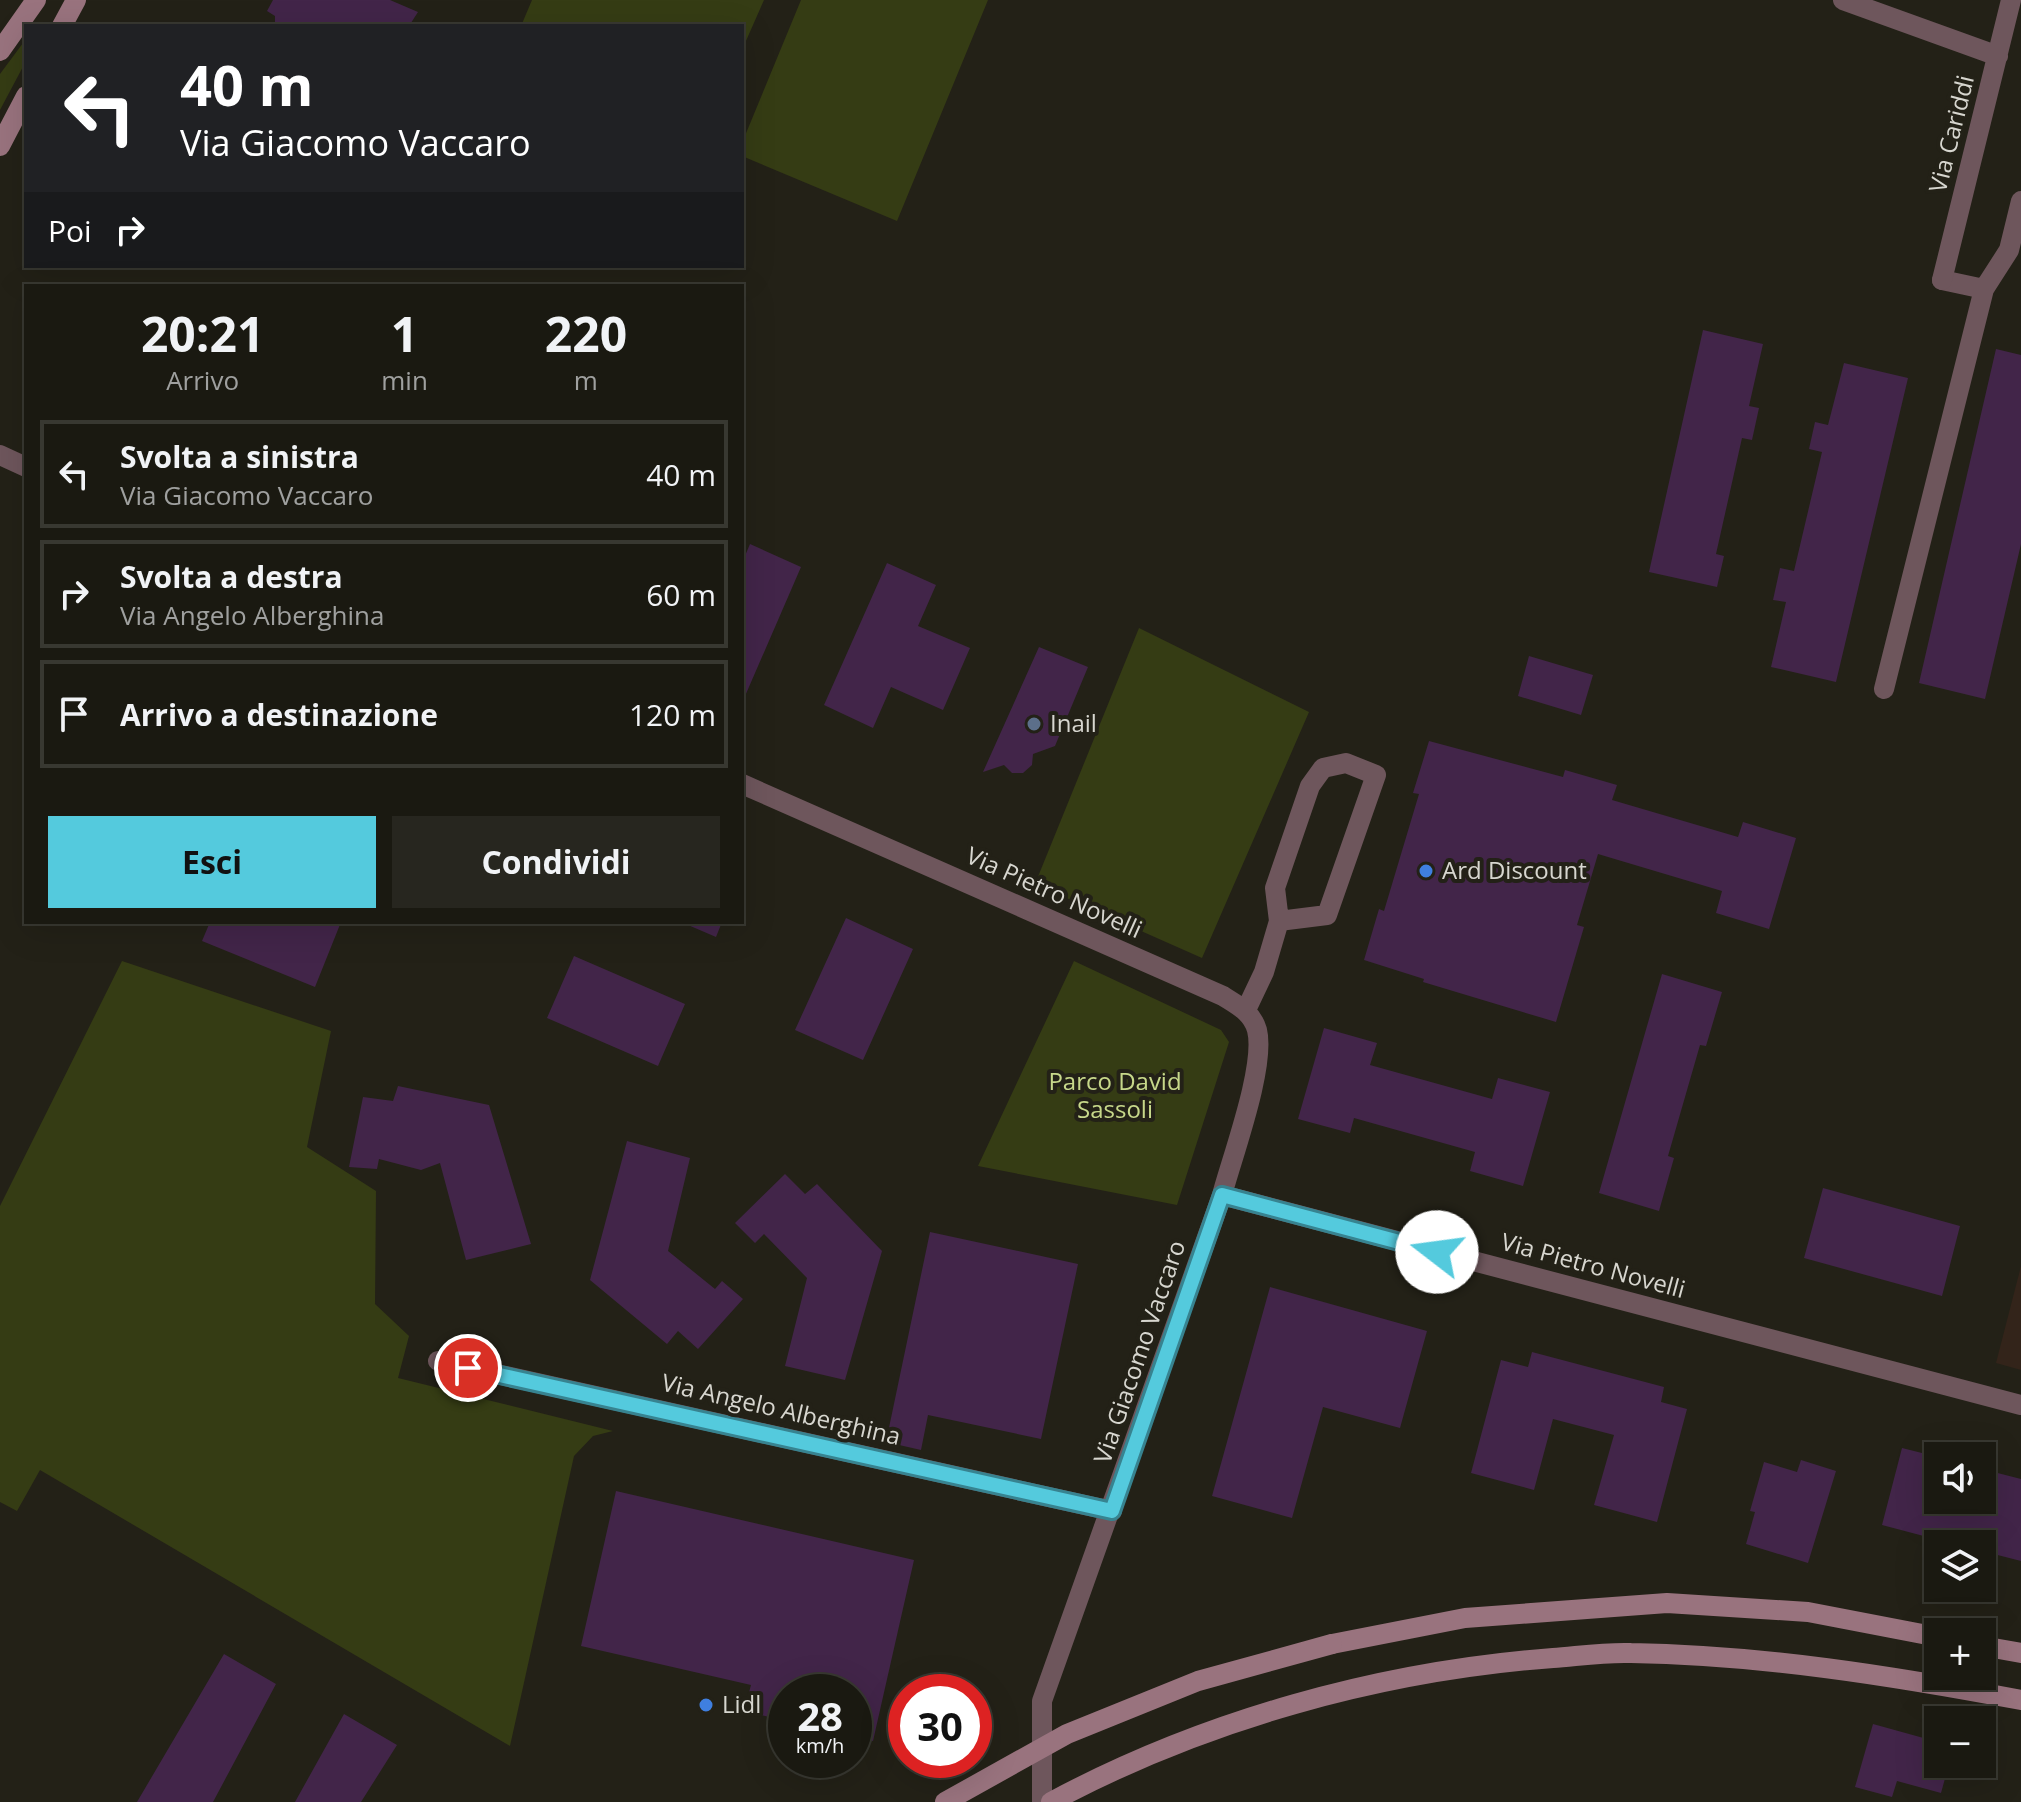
<!DOCTYPE html>
<html lang="it">
<meta charset="utf-8">
<style>
:root{--surface:#1a1911;--page:#27261f;--text:#f1f3f6;--muted:#9fa09f;--line:#383831;--accent:#54cadd}
body{margin:0;font-family:"Open Sans",sans-serif;background:var(--page);color:var(--text);height:100vh;display:flex;flex-direction:column;font-size:30px;white-space:nowrap}
*{box-sizing:border-box;margin:0}
p{font-size:26px;color:var(--muted)}
.icon{flex:none;width:44px;height:44px;fill:none;stroke:currentColor;stroke-width:2;stroke-linecap:round;stroke-linejoin:round}
.map{position:relative;flex:1;overflow:hidden}
.side{position:absolute;left:24px;top:284px;width:720px;height:640px;display:flex;flex-direction:column;background:var(--surface);border-radius:0px;box-shadow:0 8px 32px #0002,0 0 0 2px var(--line)}
.side>*{flex:none}
.top-card{position:absolute;left:24px;top:24px;width:720px;height:244px;border-radius:0px;box-shadow:0 8px 32px #0002,0 0 0 2px var(--line);background:#202124;color:#fff;overflow:hidden}
.tools{position:absolute;left:1924px;top:1442px;display:grid;gap:16px}
.tools a{display:grid;place-items:center;width:72px;height:72px;border-radius:0px;background:var(--surface);box-shadow:0 8px 32px #0002,0 0 0 2px var(--line);font-size:40px}
.speed{position:absolute;left:768px;top:1674px;display:flex;gap:16px;font-size:40px;font-weight:700;text-align:center}
.speed>*{display:grid;place-content:center;width:104px;height:104px;border-radius:50%;background:var(--surface);box-shadow:0 8px 32px #0002,0 0 0 2px var(--line);line-height:1}
.speed small{font-size:20px;font-weight:400}
.speed .limit{border:12px solid #d22;background:#fff;color:#111}
.pin{position:absolute;display:grid;place-items:center;width:68px;height:68px;color:#fff;margin:-34px;border:4px solid #fff;border-radius:50%;box-shadow:0 2px 8px #0007}
.me{position:absolute;width:88px;margin:-44px;rotate:285deg;stroke-linejoin:round;filter:drop-shadow(0 0 6px #0008)}
.turn{display:flex;align-items:center;gap:28px;height:168px;padding:0 24px;font-size:36px}
.turn .icon{width:104px;height:104px;stroke-width:2.5}
.turn b{display:block;font-size:56px;line-height:68px}
.then{display:flex;align-items:center;height:76px;padding:0 24px;background:#0003;gap:16px;font-size:30px}
.eta{display:flex;justify-content:space-evenly;align-items:center;height:136px;text-align:center}
.eta b{font-size:48px;font-weight:700;line-height:56px}
.button{display:flex;gap:16px;margin-top:auto;padding:16px 24px}
.button a{flex:1;height:92px;border-radius:0px;background:var(--accent);color:#111;font-size:32px;font-weight:700;line-height:92px;text-align:center}
.button a+a{background:var(--page);color:var(--text)}
ul{padding:0;list-style:none}
li{display:flex;align-items:center;gap:24px;height:108px;margin:0 16px 12px;padding:0 8px;border:4px solid var(--line);border-radius:0px}
li div{flex:1}
li b{display:block;font-size:30px}
li em{font-style:normal}
.map>svg:first-child{display:block}
</style>
<div class="map">
<svg width="2021" height="1802" viewBox="0 0 2021 1802">
<rect width="100%" height="100%" fill="#232117"/>
<!-- education -->
<path fill="#33241a" d="M2021 1266V1370L1996 1363Z"/>
<!-- green -->
<path fill="#353c14" d="M532 0H764L742 50V26H521Z
M801 0H988L897 221 742 156V143Z
M26 39V61L0 110V74Z
M1139 628 1309 712 1202 958 1035 884Z
M122 961 331 1031 307 1147 376 1191 375 1304 409 1336 398 1378 613 1431 593 1436 574 1456 510 1746 40 1470 17 1511 0 1502V1206Z
M1074 961 1221 1030 1229 1042 1177 1205 978 1166Z"/>
<!-- building -->
<path fill="#422549" d="M273 0H390L418 12 409 26H275V16L267 11Z
M1703 330 1763 344 1749 406 1759 408 1752 440 1742 438 1716 554 1724 556 1717 587 1649 572Z
M1996 349 2021 355V544L1985 699 1919 683Z
M1844 363 1908 378 1836 682 1771 667 1786 602 1773 600 1780 568 1794 571 1822 452 1809 449 1815 422 1828 425Z
M750 544 801 567 742 703V563Z
M887 563 936 585 918 626 970 648 943 710 891 687 873 728 824 705Z
M1039 647 1088 667 1055 746 1033 754 1032 765 1023 773H1012L1004 765 983 772Z
M1529 656 1593 675 1581 715 1518 696Z
M1429 741 1563 777 1565 770 1617 785 1612 800 1738 837 1743 822 1796 838 1769 929 1716 913 1722 891 1598 854 1577 925 1584 927 1556 1022 1423 982 1424 979 1364 960 1379 909 1384 911 1419 794 1413 793Z
M846 918 913 949 863 1060 795 1030Z
M210 922H341L315 987 202 941Z
M681 922H722L716 937Z
M574 956 685 1004 658 1066 547 1018Z
M1662 974 1722 992 1706 1046 1700 1045 1668 1156 1674 1158 1659 1211 1599 1193Z
M1324 1028 1377 1043 1370 1065 1492 1099 1498 1078 1550 1092 1523 1186 1470 1171 1475 1152 1354 1118 1350 1133 1298 1119Z
M398 1086 489 1105 531 1244 466 1260 440 1163 421 1170 379 1159 377 1169 349 1167 363 1097 393 1101Z
M627 1141 690 1158 668 1251 715 1289 722 1281 743 1299 698 1349 678 1331 667 1344 590 1280Z
M785 1174 805 1194 817 1184 882 1251 845 1380 785 1366 807 1278 764 1234 755 1243 735 1223Z
M1823 1188 1960 1226 1942 1296 1804 1258Z
M930 1232 1078 1264 1041 1439 928 1415 921 1450 886 1442Z
M1270 1287 1427 1331 1400 1428 1323 1407 1292 1518 1212 1496Z
M1532 1352 1664 1387 1661 1402 1687 1409 1657 1522 1594 1505 1614 1435 1553 1419 1534 1490 1471 1473 1501 1360 1528 1367Z
M1902 1448 1938 1457V1500H1982V1469L2021 1479V1561L1982 1551V1544H1954L1882 1525Z
M1801 1460 1836 1471 1808 1563 1746 1544 1755 1512 1750 1511 1764 1462 1797 1472Z
M616 1491 914 1560 873 1741 854 1736V1692H786V1721L744 1711 751 1685 581 1646Z
M224 1654 276 1684 213 1802H137Z
M344 1714 397 1745 361 1802H295Z
M1873 1724 1938 1742V1764H1949L1941 1793 1897 1781 1892 1797 1855 1787Z"/>
<g fill="none" stroke-linecap="round" stroke-linejoin="round">
<!-- lane -->
<path stroke="#6e565c" stroke-width="20" d="M1942 280 1984 289
M1884 689 1984 289 2009 250 2021 201"/>
<!-- street -->
<path stroke="#6e565c" stroke-width="20" d="M1843 0 1998 56
M1942 280 2011 0
M0 455 26 467
M742 784 1223 996C1237 1005 1252 1012 1257 1030 1266 1066 1232 1157 1222 1195L2021 1405
M1246 1010 1264 972 1279 921 1327 915 1376 775 1346 763 1323 768 1310 786 1275 888 1279 921
M438 1361 1112 1511
M1042 1802V1701L1222 1195"/>
<!-- secondary -->
<path stroke="#99737e" stroke-width="20" d="M62 26 76 0
M0 51 36 0
M0 146 26 96
M1332 1644 1465 1618 1667 1603 1808 1612 1938 1637
M1982 1646 2021 1653
M1051 1802C1204 1720 1380 1671 1553 1658 1579 1656 1605 1652 1631 1653 1762 1655 1893 1676 2021 1700"/>
<!-- secondary-bridge -->
<path stroke="#99737e" stroke-width="20" d="M945 1802 1067 1734 1198 1681 1332 1644"/>
</g>
<g fill="none" stroke-linecap="round" stroke-linejoin="round">
<defs>
<path id="route" d="M468 1368 1112 1511 1222 1195 1437 1252"/>
</defs>
<!-- route casing -->
<use href="#route" stroke="#378390" stroke-width="20"/>
<!-- route -->
<use href="#route" stroke="#54cadd" stroke-width="14"/>
</g>
<!-- markers -->
<circle fill="#5c6f8a" stroke="#232117" stroke-width="3" cx="1034" cy="724" r="8"/>
<g fill="#3f7fe0" stroke="#232117" stroke-width="3">
<circle cx="1426" cy="871" r="8"/>
<circle cx="706" cy="1705" r="8"/>
</g>
<g text-anchor="middle" stroke-width="8" stroke-linejoin="round" paint-order="stroke">
<!-- street labels -->
<g font-size="24" fill="#d7d6cf" stroke="#232117">
<text transform="translate(1952 134) rotate(-76)" y="8">Via Cariddi</text>
<text transform="translate(1054 893) rotate(24)" y="8">Via Pietro Novelli</text>
<text transform="translate(1593 1266) rotate(15)" y="8">Via Pietro Novelli</text>
<text transform="translate(1140 1352) rotate(-71)" y="8">Via Giacomo Vaccaro</text>
<text transform="translate(781 1410) rotate(13)" y="8">Via Angelo Alberghina</text>
</g>
<!-- poi labels -->
<g font-size="24" fill="#d7d6cf" stroke="#232117" text-anchor="start">
<text x="1050" y="732">Inail</text>
<text x="1442" y="879">Ard Discount</text>
<text x="722" y="1713">Lidl</text>
</g>
<!-- park labels -->
<g font-size="24" fill="#c7d88a" stroke="#232117">
<text x="1115" y="1090">Parco David<tspan x="1115" dy="28">Sassoli</tspan></text>
</g>
</g>
</svg>
<div class="tools">
<a><svg class="icon" aria-label="sound" viewBox="0 0 24 24"><path d="M4 9h4l5-4v14l-5-4H4zM17 9q2 3 0 6"/></svg></a>
<a><svg class="icon" aria-label="layers" viewBox="0 0 24 24"><path d="M12 4l9 5-9 5-9-5zM3 14l9 5 9-5"/></svg></a>
<a>+</a>
<a>−</a>
</div>
<div class="speed"><div>28<small>km/h</small></div><div class="limit">30</div></div>
<div class="pin" style="left:468px;top:1368px;background:#d93025"><svg class="icon" aria-label="arrive" viewBox="0 0 24 24"><path d="M6 21V4h12l-3 4 3 4H6"/></svg></div>
<svg class="me" style="left:1437px;top:1252px" viewBox="-20 -20 40 40"><circle r="19" fill="#fff"/><path d="M0-13L10 11 0 6-10 11z" fill="#54cadd"/></svg>
<div class="top-card">
<div class="turn"><svg class="icon" aria-label="left" viewBox="0 0 24 24"><path d="M17 20v-9H6M10 6l-5 5 5 5"/></svg><div><b>40 m</b>Via Giacomo Vaccaro</div></div>
<div class="then">Poi<svg class="icon" aria-label="right" viewBox="0 0 24 24"><path d="M7 20v-9h11M14 6l5 5-5 5"/></svg></div>
</div>
<section class="side">
<div class="eta">
<div><b>20:21</b><p>Arrivo</p></div>
<div><b>1</b><p>min</p></div>
<div><b>220</b><p>m</p></div>
</div>
<ul>
<li><svg class="icon" aria-label="left" viewBox="0 0 24 24"><path d="M17 20v-9H6M10 6l-5 5 5 5"/></svg><div><b>Svolta a sinistra</b><p>Via Giacomo Vaccaro</p></div><em>40 m</em></li>
<li><svg class="icon" aria-label="right" viewBox="0 0 24 24"><path d="M7 20v-9h11M14 6l5 5-5 5"/></svg><div><b>Svolta a destra</b><p>Via Angelo Alberghina</p></div><em>60 m</em></li>
<li><svg class="icon" aria-label="arrive" viewBox="0 0 24 24"><path d="M6 21V4h12l-3 4 3 4H6"/></svg><div><b>Arrivo a destinazione</b></div><em>120 m</em></li>
</ul>
<div class="button"><a>Esci</a><a>Condividi</a></div>
</section>
</div>
